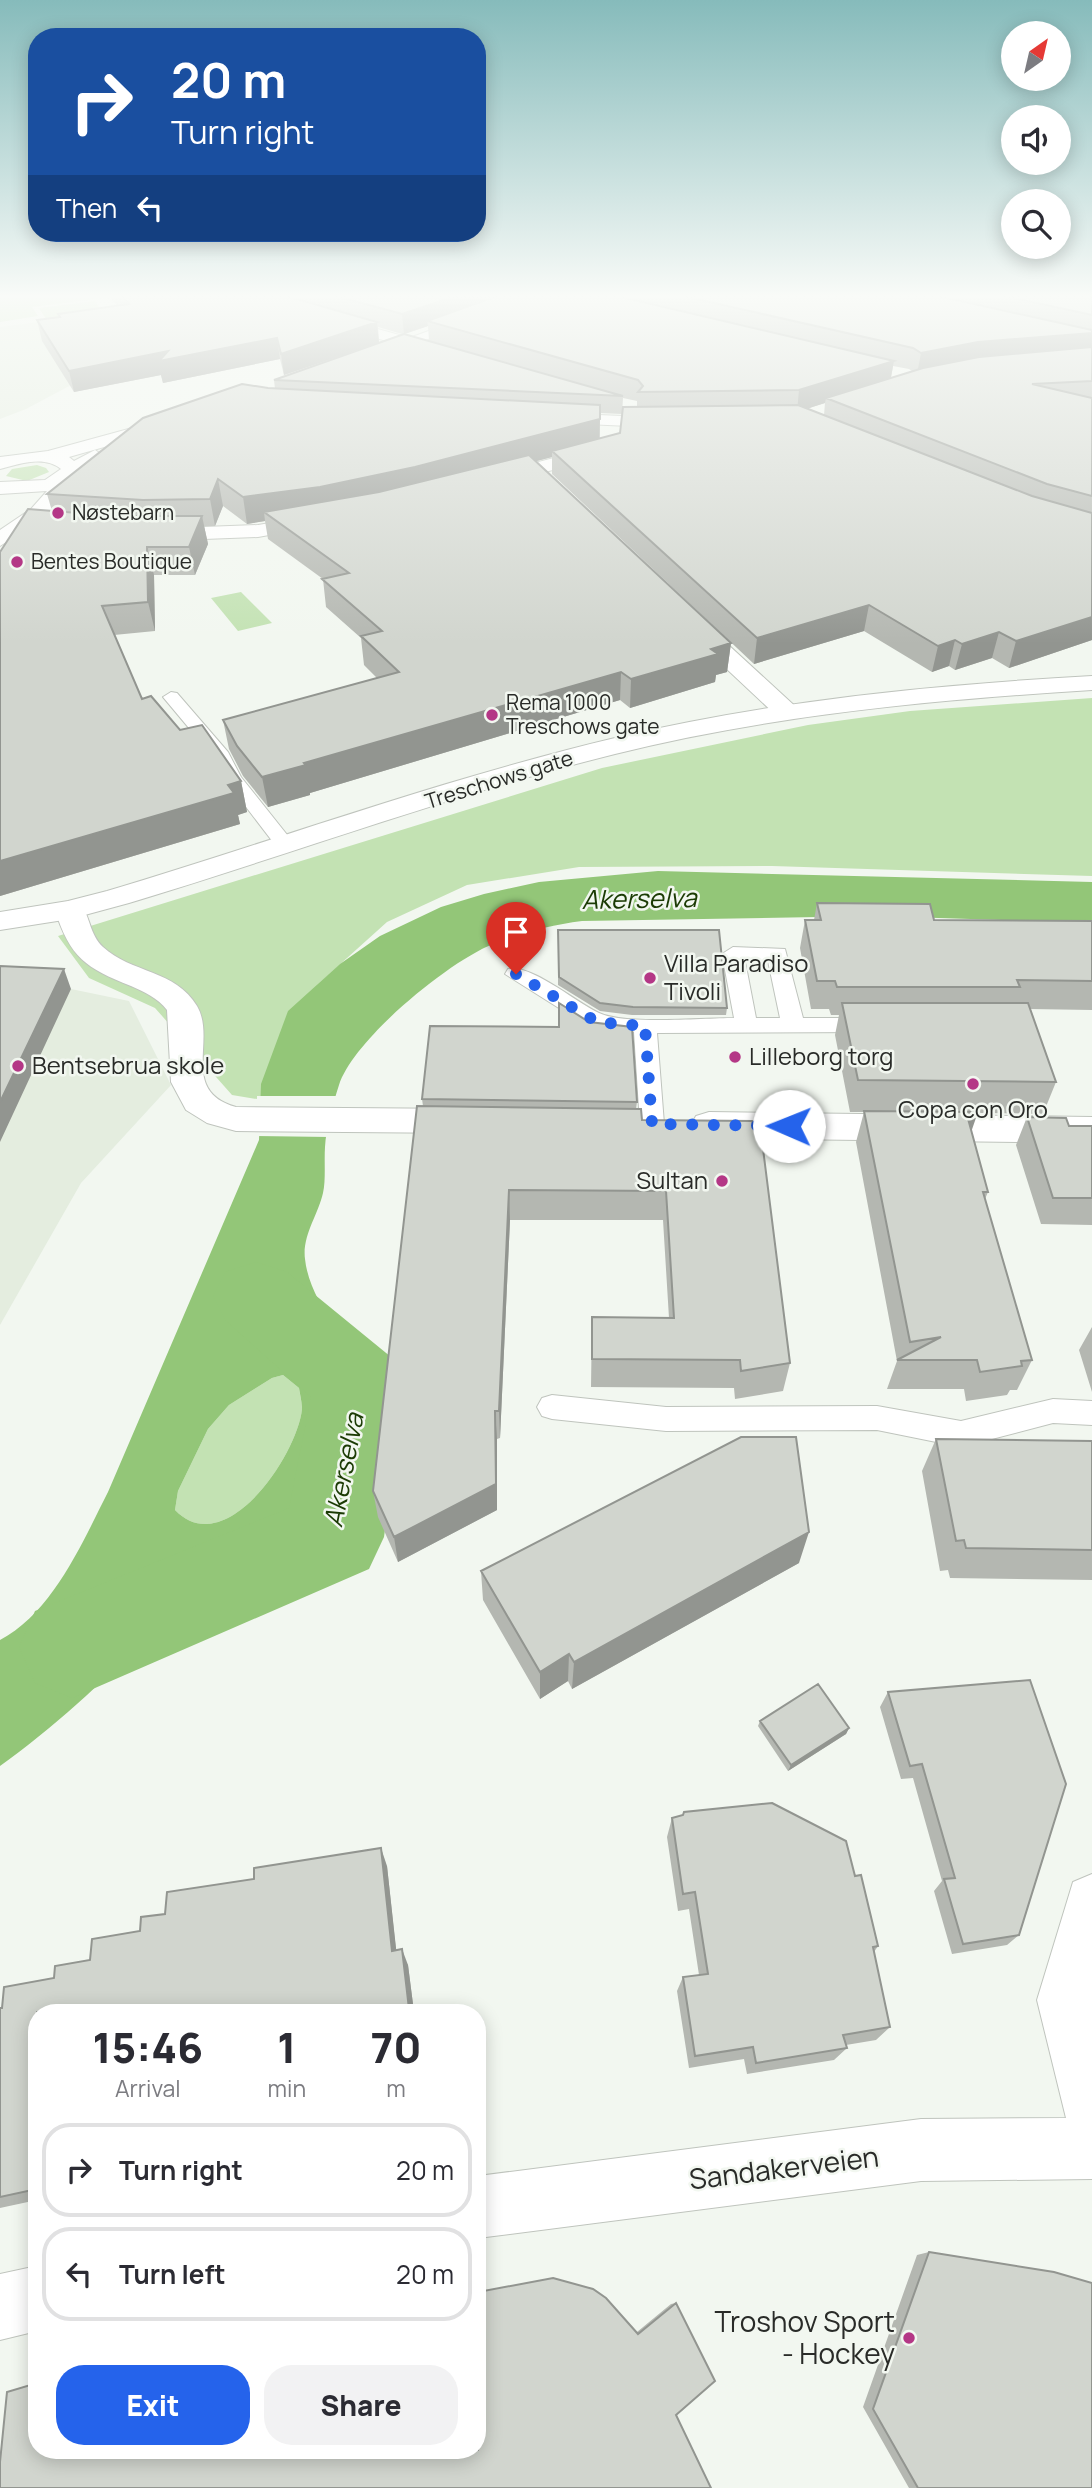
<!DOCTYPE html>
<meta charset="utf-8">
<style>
:root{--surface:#fff;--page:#f2f2f3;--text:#2b2b33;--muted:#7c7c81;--line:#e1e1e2;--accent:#2563eb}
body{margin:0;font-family:Manrope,sans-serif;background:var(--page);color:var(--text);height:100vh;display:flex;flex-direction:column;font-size:26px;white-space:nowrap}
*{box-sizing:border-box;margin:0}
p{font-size:23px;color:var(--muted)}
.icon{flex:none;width:38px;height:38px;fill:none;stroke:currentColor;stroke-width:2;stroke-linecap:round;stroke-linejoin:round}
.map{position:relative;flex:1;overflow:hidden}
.sheet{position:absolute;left:28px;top:2004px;width:458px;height:455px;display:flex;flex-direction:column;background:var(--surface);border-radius:28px;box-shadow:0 4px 18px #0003}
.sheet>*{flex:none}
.guide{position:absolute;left:28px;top:28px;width:458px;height:214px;border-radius:28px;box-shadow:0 4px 18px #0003;background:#1a4fa0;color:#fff;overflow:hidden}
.needle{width:46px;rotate:34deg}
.controls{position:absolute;left:1001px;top:21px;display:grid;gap:14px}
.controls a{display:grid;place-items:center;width:70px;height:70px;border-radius:50%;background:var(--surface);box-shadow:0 4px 18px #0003;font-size:35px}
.pin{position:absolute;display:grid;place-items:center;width:60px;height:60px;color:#fff;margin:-72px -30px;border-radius:50% 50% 50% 0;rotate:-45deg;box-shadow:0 0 7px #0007}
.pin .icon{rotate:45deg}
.me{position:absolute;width:77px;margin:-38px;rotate:271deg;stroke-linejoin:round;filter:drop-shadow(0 0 5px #0008)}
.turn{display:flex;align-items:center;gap:24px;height:147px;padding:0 28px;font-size:32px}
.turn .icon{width:91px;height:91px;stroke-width:2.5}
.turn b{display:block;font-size:49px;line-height:60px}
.then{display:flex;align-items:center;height:66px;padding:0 28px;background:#0003;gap:14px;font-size:26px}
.eta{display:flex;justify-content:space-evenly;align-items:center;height:119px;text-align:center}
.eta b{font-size:42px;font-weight:800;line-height:49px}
.primary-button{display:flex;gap:14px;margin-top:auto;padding:14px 28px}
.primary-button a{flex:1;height:80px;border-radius:28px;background:var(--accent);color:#fff;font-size:28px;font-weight:800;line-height:80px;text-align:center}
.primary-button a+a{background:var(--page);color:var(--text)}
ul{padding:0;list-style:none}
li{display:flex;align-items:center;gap:21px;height:94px;margin:0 14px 10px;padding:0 14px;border:4px solid var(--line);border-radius:28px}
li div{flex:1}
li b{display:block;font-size:26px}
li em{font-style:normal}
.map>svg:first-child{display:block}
</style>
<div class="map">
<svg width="1092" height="2488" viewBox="0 0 1092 2488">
<rect width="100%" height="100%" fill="#f2f7f0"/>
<!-- built -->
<path fill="#e4eddf" d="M239 296 26 409 0 419V327Z
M0 987 71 989 129 1001 171 1085 81 1183 0 1325Z"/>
<!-- green -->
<path fill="#c3e2b3" d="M0 296H94L96 299 32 307 38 316 0 322Z
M95 301 102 312 46 319 39 308Z
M37 465 46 468 49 472 27 481 6 476 12 469Z
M241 592 272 623 238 631 211 598Z
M1092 698V876L772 866 579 867 467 885 387 922 317 985 275 1102 232 1095 155 1008 89 978 58 936 602 768 808 725 910 711Z
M283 1375 299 1388C300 1395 302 1403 302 1409 297 1456 225 1562 175 1510L178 1491 208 1429 229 1405 272 1378Z"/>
<!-- water -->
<path fill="#93c678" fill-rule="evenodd" d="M658 871 1092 882V923L875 916 582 921C551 925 522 932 493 944 448 962 354 1039 339 1085 333 1104 326 1128 325 1147 324 1162 326 1179 323 1193 318 1215 302 1236 305 1259 308 1286 322 1305 333 1328 351 1364 346 1409 333 1445 318 1487 271 1539 236 1565 217 1578 195 1588 178 1603 167 1613 158 1626 147 1637 103 1682 52 1729 0 1766V1640C53 1612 82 1543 108 1492L259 1140 261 1084 288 1011 340 964 380 936 441 907 484 894 539 882ZM283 1375 299 1388C300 1394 302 1403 302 1409 297 1456 225 1562 175 1510L178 1491 208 1429 229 1405 272 1378Z"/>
<!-- pier -->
<path fill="#f2f7f0" d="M257 1096H340L330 1137 256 1136Z"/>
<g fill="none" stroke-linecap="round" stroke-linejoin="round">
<!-- river -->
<path fill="#93c678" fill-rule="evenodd" d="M256 1262 287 1272 391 1357 405 1384 384 1537 369 1569 72 1698 35 1683 19 1647 35 1611 289 1508 311 1397 225 1320 213 1296 225 1272Z"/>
<defs>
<path id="lane" d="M171 692 177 693 228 752 241 777 296 846 293 850H279L227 782 214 758 163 697Z
M733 947 785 949 803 1018H872L880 1020 883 1025 880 1030 872 1032 657 1033 664 1124 661 1130 652 1133 643 1130 640 1124 634 1032 589 1027 505 974 508 969C530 963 577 1003 599 1013 623 1025 704 1018 734 1018L722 954ZM745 961H768L780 1018H756Z
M552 1395 666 1407 877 1406 961 1421 1053 1399 1092 1401V1425L1053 1423 961 1447 877 1430 666 1431 552 1419 542 1416 537 1407 542 1398Z"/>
<path id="street" d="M327 315 450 349 452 352 444 357 322 323 319 320Z
M548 413 673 418 682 423 673 428 542 422 539 418Z
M603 445 612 451 610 455 492 486 482 480 485 476Z
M318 515 328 521 325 525 258 537 152 541 142 535 152 529 258 525Z
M691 616 699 618 797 708 801 713 797 718H779L683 628 680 623Z
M70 901 81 904C90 917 90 935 103 947 131 973 176 970 197 1006 217 1040 179 1091 236 1107L467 1109 480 1112 485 1121 480 1130 467 1133 236 1131 207 1123 186 1110 171 1082 167 1010C158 998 144 992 131 986 86 968 70 958 55 910L59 904Z
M709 1112 1092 1117V1143L709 1138 696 1134 691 1125 696 1116Z
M1092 1874V2179L921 2181 478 2238V2176L921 2119 1066 2118 1037 2000 1073 1882Z
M37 2266V2331L0 2340V2274Z"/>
<path id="secondary" d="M524 296H545L377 358 371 360 363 355Z
M165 419 174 424 171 428 69 457 74 461 95 450 104 456 60 487 67 492 45 517 0 546V530L31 509 47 491 0 494V482L45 480 61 469C44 455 20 464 0 469V457L48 451Z
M1092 676V690C932 700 771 715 615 754 450 795 291 854 129 903L70 919 0 930V912L68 901 107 891C277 840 443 779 615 738 771 701 931 685 1092 676Z"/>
</defs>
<!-- lane casing -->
<use href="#lane" stroke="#bfc4bd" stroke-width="2"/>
<!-- street casing -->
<use href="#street" stroke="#bfc4bd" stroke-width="2"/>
<!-- secondary casing -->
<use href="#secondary" stroke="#bfc4bd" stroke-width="2"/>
<!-- lane -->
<use href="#lane" fill="#fff" fill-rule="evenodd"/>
<!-- street -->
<use href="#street" fill="#fff" fill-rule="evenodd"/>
<!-- secondary -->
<use href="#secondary" fill="#fff" fill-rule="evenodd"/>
</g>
<!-- wall -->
<path fill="#b4b7b1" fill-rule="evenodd" d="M109 296H1092V640L1009 668 992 658 955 670 949 666 932 672 864 631 754 664 552 474V457L536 461 731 643 727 672 716 675 715 682 630 708 620 700 310 793V795L268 807 243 776 229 749 223 720 377 678 364 665 361 638 326 607 323 579 268 539 265 521 247 524 223 506 215 526H204L208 544 195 575H154L155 631 114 635 142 699 241 781 247 812 238 815 240 824 0 896V552L52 511 47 494 268 388 275 389 274 380 349 353 284 375 280 359 163 383 161 375 74 392 42 341 37 320 59 317 58 314 117 306ZM428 326 429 341 405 334ZM378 327 402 334 379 342ZM893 366 909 369 912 371 891 378ZM623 398 637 401V407L622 414ZM825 403 824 415 808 409 812 407ZM600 413 622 414 620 433 600 438Z
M817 903 934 920 1092 921V1010L1030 1009 1056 1082 1043 1114 977 1113 971 1130 988 1192 985 1199 1032 1360 1017 1390H1010L1007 1395 966 1401 964 1389H887L897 1361 856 1142 864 1112H850L835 1035 839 1015H831L829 1009H811L800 948 805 920H814Z
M558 930 727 1008 726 1015H632L600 1011 558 985Z
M422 1099 637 1102 636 1109 642 1120 790 1363 783 1391 735 1399 734 1388 591 1387 592 1317 669 1318 663 1220H510L500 1438 497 1439V1510L398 1562 378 1517 373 1491 423 1106Z
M1027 1117 1069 1126H1092V1225L1041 1224 1016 1145Z
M1092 1327V1392L1079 1350Z
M936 1439 1092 1441V1580L950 1578 948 1570 940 1571 922 1471Z
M799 1563 572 1689 568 1681 540 1699 483 1600 481 1571Z
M888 1692 1019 1935 1007 1945 952 1954 934 1891 942 1881 913 1778 901 1779 880 1707Z
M760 1721 849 1728 846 1734 788 1771 758 1726Z
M672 1818 855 1876 878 1946 874 1952 890 2027 876 2040 846 2045 847 2048 834 2060 747 2074 744 2059 689 2068 677 1991 683 1977 699 1975 689 1909 678 1911 667 1837Z
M387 1866 396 1950 408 1965 414 2012H37V2200L0 2208V2008L90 1960 140 1931 165 1914Z
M929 2252 1092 2488H909L863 2407 917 2255Z
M676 2303V2415L637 2332 671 2304Z"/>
<!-- shaded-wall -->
<path fill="#929590" d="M456 296H516L427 321 428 326 404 334 402 314Z
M377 322 379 343 284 375 281 354Z
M1092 333V353L917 374 921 353 978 342Z
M277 338 280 359 163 383 161 375 74 392 69 371 168 351Z
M894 361 890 382 826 398 825 403 797 412 799 390Z
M600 419 599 444 552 451V457L417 493 264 512 265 521 247 524 243 497Z
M218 479 223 506 215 526 210 499Z
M202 516 208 544 195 575 189 547Z
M147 547 154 575 155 631 148 602Z
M869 605 864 631 754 664 757 638Z
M1092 617V640L1009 668 1016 641Z
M999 632 992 658 955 670 962 644Z
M955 640 949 666 932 672 938 646Z
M731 643 727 672 716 675 715 682 630 708 631 679 711 649Z
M621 672 620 700 310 793V795L268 807 262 777 304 763Z
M241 781 247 812 238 815 240 824 0 896V861Z
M64 969 71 989 0 1142V1102Z
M978 1112 967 1144V1115Z
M509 1190 510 1220 500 1438 499 1411Z
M495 1411 497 1439V1510L398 1562 394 1537Z
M809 1532 799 1563 572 1689 574 1662Z
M569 1654 568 1681 540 1699V1672Z
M849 1728 846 1734 788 1771 791 1765Z
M381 1848 387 1866 398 1966 392 1951Z
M402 1949 408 1965 414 2012H411L409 2009Z"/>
<!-- building -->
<path fill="#d1d5ce" stroke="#929590" stroke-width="2" d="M122 296H286L377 322 281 354 277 338 159 361 168 351 69 371 37 320 60 317 58 314 129 304Z
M336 296H456L402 314Z
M497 296H617L894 361 799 390 638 392 643 386 638 380 427 321Z
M683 296H938L1092 330V333L978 342 921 353 913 348Z
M1004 296H1092V315Z
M404 334 623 396 274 380Z
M1092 347V381L1032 384 1092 398V496L1047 484 826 398 923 368 979 357Z
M242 384 268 388 600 405V419L415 467 320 487 243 497 218 479 210 499 143 500 47 494 143 418Z
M798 405 1032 496 1092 513V617L1016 641 999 632 962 644 955 640 938 646 869 605 757 638 552 451 620 433 623 407Z
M529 455 731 643 711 649 718 654 631 679 621 672 304 763 306 765 262 777 237 746 223 720 399 672 361 636 382 631 322 579 349 573 264 512 379 492Z
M28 509 116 516H202L189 547H147L148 602 102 606 142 699 151 696 180 730 202 725 241 781 228 785 234 793 0 861V552Z
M817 903 930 904 934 920 1092 921V981L1017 980 1020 987H837L835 981H817L805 920H821Z
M558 930H719L727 1008 633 1007 600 1003 559 977Z
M0 966 64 969 0 1102Z
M559 1003 589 1022 632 1027 637 1102 422 1099 430 1026 559 1027Z
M842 1003H1028L1056 1082 858 1080Z
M417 1106 641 1109 642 1120 752 1121 753 1125H760L790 1363 741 1371 740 1360 592 1359V1317L674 1318 666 1191 509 1190 499 1411H495L496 1484 394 1537 373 1491Z
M864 1111 978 1112 967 1115 988 1192H983L1032 1360 1021 1361 1022 1366 980 1372 977 1360H897L941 1337 910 1342Z
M1027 1117 1066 1118 1069 1126H1092V1198H1053Z
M741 1437H796L809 1532 574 1662 569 1654 540 1672 481 1571Z
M936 1439 1092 1441V1550L966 1548 964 1540 956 1541Z
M1030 1680 1066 1784 1019 1935 963 1944 944 1879 955 1878 922 1764 910 1766 888 1692Z
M818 1684 849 1728 791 1765 760 1721Z
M772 1803 846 1841 855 1876 861 1875 878 1946 873 1947 890 2027 843 2035 847 2048 756 2063 753 2047 695 2056 683 1977 708 1974 695 1892 683 1894 672 1818 683 1815 684 1812Z
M381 1848 392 1951 402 1949 409 2009 398 2011 399 2012H37V2189L0 2197V2008H2L4 1987 54 1978 55 1966 90 1960 92 1939 140 1931 141 1917 165 1914 167 1892 254 1879V1868Z
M929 2252 1054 2272 1092 2283V2488H918L873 2409Z
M553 2278 593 2289 606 2298 638 2334 676 2303 715 2381 676 2415 711 2488H0V2462L7 2392 37 2383V2450H478V2292Z"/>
<!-- sky -->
<linearGradient id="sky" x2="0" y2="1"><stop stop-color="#86bbbb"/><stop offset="0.46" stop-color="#f9fbf8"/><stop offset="1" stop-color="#f9fbf8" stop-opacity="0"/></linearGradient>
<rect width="1092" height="644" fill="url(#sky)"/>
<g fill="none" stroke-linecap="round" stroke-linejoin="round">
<!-- route -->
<path stroke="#2563eb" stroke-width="12" stroke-dasharray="0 21.6" d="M516 974 597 1022 645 1026 652 1124 789 1126"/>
</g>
<!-- markers -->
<g fill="#b43786" stroke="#f2f7f0" stroke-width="2.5">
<circle cx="58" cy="513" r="7"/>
<circle cx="17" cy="562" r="7"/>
<circle cx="492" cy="715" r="7"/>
<circle cx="650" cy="978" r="7"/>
<circle cx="735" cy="1057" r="7"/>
<circle cx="18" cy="1066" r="7"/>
<circle cx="973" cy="1084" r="7"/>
<circle cx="722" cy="1181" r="7"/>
<circle cx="909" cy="2338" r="7"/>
</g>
<g text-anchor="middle" stroke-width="5" stroke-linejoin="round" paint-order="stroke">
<!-- far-poi labels -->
<g font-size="21" fill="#292b28" stroke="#f2f7f0" text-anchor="start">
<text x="72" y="520">Nøstebarn</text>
<text x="31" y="569">Bentes Boutique</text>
<text x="506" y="710">Rema 1000<tspan x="506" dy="24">Treschows gate</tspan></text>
</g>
<!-- far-street labels -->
<g font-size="21" fill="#292b28" stroke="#f2f7f0">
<text transform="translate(499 780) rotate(-17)" y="7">Treschows gate</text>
</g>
<!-- poi labels -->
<g font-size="24" fill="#292b28" stroke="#f2f7f0" text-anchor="start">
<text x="664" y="972">Villa Paradiso<tspan x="664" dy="28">Tivoli</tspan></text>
<text x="749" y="1065">Lilleborg torg</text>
<text x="32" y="1074">Bentsebrua skole</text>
<text x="973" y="1118" text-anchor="middle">Copa con Oro</text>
<text x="708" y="1189" text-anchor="end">Sultan</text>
</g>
<!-- water labels -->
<g font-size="26" font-style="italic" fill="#1b3b04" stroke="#f2f7f0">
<text transform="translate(639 899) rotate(-1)" y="9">Akerselva</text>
<text transform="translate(344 1470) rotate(-79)" y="9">Akerselva</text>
</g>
<!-- near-street labels -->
<g font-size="28" fill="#292b28" stroke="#f2f7f0">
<text transform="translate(784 2168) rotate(-7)" y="10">Sandakerveien</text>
</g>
<!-- near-poi labels -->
<g font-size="28" fill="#292b28" stroke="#f2f7f0" text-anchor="end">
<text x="895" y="2332">Troshov Sport<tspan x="895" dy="32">- Hockey</tspan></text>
</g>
</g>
</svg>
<div class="controls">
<a><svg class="needle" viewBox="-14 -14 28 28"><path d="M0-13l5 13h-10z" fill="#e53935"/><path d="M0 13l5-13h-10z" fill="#7c7c81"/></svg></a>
<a><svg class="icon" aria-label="sound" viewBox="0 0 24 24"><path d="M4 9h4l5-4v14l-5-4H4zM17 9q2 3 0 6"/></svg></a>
<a><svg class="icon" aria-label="search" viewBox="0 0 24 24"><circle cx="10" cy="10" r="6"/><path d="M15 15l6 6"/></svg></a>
</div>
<div class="pin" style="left:516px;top:974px;background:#d93025"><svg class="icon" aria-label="arrive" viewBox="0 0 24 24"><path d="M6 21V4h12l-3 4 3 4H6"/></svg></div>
<svg class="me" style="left:789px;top:1126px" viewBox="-20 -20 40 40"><circle r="19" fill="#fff"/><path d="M0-13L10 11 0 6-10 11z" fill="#2563eb"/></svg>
<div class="guide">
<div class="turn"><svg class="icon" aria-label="right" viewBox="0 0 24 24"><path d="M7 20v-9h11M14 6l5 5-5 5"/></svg><div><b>20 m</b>Turn right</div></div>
<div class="then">Then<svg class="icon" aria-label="left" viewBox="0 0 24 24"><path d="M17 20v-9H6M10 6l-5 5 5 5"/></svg></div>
</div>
<section class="sheet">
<div class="eta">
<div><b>15:46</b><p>Arrival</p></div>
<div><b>1</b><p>min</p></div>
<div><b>70</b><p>m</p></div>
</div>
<ul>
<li><svg class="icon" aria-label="right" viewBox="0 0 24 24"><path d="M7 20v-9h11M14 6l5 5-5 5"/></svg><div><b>Turn right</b></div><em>20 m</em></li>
<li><svg class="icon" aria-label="left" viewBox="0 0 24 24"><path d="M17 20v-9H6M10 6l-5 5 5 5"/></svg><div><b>Turn left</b></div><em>20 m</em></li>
</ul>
<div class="primary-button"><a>Exit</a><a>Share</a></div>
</section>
</div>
